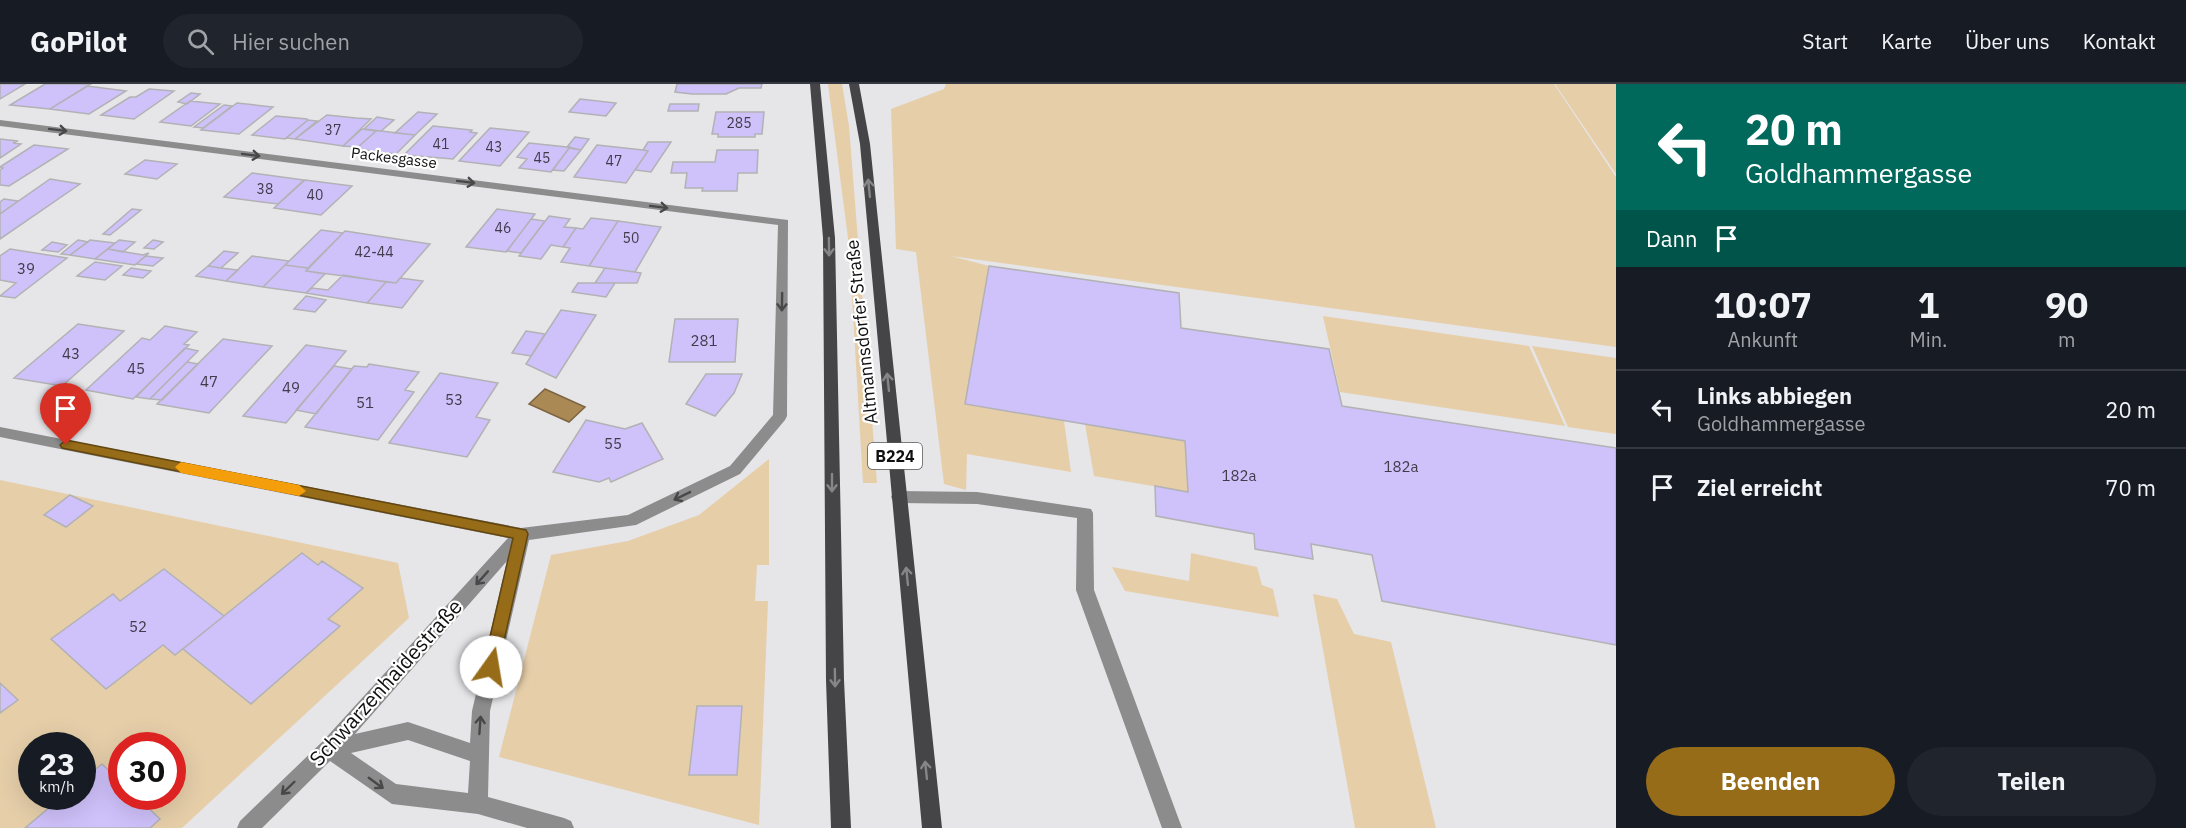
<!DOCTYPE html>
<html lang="de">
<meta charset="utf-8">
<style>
:root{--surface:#171b24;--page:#20242c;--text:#f1f3f6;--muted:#9ea1a6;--line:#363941;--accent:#976c19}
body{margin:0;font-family:"IBM Plex Sans",sans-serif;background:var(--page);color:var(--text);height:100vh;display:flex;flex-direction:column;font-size:22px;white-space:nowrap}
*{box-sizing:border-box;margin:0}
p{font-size:20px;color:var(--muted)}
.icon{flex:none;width:33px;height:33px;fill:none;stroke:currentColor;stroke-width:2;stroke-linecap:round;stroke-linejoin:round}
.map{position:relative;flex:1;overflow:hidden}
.drawer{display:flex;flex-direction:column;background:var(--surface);width:570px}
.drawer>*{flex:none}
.top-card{background:#00695c;color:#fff;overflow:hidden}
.speed{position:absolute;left:18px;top:648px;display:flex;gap:12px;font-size:30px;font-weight:700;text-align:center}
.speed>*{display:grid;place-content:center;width:78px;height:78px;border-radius:50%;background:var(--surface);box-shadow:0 6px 24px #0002;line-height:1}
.speed small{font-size:15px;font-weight:400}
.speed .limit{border:9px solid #d22;background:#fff;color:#111}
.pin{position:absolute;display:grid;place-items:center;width:51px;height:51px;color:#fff;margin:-62px -26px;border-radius:50% 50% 50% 0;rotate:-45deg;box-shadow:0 0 6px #0007}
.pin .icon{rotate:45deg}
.me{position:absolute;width:66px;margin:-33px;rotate:13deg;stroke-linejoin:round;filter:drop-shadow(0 0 4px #0008)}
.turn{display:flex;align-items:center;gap:21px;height:126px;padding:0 30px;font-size:27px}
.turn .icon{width:78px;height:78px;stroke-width:2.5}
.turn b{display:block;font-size:42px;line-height:51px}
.then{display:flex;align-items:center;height:57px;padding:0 30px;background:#0003;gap:12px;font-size:22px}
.eta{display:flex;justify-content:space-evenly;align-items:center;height:102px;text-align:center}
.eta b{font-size:36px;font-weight:700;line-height:42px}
.primary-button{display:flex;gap:12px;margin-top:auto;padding:12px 30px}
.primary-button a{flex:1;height:69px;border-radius:36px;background:var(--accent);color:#fff;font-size:24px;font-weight:700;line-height:69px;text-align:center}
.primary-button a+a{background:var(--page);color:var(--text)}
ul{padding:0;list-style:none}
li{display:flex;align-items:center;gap:18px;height:78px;padding:0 30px;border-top:2px solid var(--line)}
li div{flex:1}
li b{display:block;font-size:22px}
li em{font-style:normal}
header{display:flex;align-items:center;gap:36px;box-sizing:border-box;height:84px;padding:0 30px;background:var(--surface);border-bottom:2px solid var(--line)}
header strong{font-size:28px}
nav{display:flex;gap:33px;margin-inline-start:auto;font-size:21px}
.search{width:420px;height:54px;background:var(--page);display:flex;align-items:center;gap:15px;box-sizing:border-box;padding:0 21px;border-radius:33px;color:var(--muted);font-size:22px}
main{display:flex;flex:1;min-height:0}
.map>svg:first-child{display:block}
</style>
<header>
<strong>GoPilot</strong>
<div class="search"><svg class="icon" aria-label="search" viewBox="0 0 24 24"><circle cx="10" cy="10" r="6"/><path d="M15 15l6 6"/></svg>Hier suchen</div>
<nav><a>Start</a><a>Karte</a><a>Über uns</a><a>Kontakt</a></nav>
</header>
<main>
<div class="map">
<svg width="1616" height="744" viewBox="0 0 1616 744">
<rect width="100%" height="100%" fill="#e6e5e8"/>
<!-- green -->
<path fill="#e6cea9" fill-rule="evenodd" d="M828 0H842L849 42 877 399H863L849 162Z
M946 0H1554L1616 93V263L951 172 989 182 965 320 1064 337 1071 388 967 370 966 406 944 400 916 168 896 165 891 25 944 5Z
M1555 0H1616V90Z
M1323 232 1529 262 1565 342 1340 308Z
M1532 262 1616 274V350L1568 343Z
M1085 340 1185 357 1188 408 1094 392Z
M769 375V481H757L755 517H768L759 741 499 673 551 471 628 457 699 431Z
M0 396 398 479 409 534 182 744H0ZM32 662H82V712H32ZM122 662H172V712H122Z
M1191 469 1257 483 1262 501 1273 505 1279 533 1125 507 1112 483 1189 497Z
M1313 510 1337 515 1354 550 1391 558 1436 744H1355Z"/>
<!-- water -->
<path fill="#aa8955" stroke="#7c6541" stroke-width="1.5" d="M545 305 585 323 569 338 529 320Z"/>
<!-- building -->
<path fill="#cfc1fa" stroke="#b2b2b5" stroke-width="1.5" d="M0 0H25L0 15Z
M45 0H91L50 25 10 21Z
M677 0H762L761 4H739L726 10H692L675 8Z
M87 2 126 7 89 30 50 25Z
M149 5 174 7 134 35 101 31 130 13H136Z
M191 9 200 10 187 20 178 18Z
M580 15 616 19 606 32 569 28Z
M190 17 220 20 191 42 160 38Z
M237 19 273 23 239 50 201 46Z
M670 20H699L698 27H668Z
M224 21 232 22 203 44 194 43Z
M418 28 437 30 415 51 395 49Z
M716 28H764L762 50H755V53H718V50H712Z
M327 31 356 34 371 35 343 62 295 55Z
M276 32 307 35 308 36 285 55 252 51Z
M377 33 394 36 381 47 364 45Z
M308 36 317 37 295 55 286 54Z
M433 42 472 46 470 48 477 49 453 75 404 71Z
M490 44 529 48 500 82 459 77Z
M362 45 376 47 358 63 343 62Z
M376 47H381L415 51 396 70 356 65Z
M575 53 589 55 581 66 567 63Z
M0 55 18 57 13 59 21 60 0 74Z
M648 58H671L651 88 635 86 648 67 643 66Z
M529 59 567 63H570L551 88 519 84 527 75 517 73Z
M34 61 68 65 9 102 0 101V86L3 84 0 83Z
M597 61 643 66 648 67 626 99 574 93Z
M569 64 581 66 564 87 553 86Z
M717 66H758L757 89H738L737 107H702L703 104H685L687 89H671L673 78H715Z
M145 76 177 80 157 95 125 90Z
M252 89 304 96 278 120 224 113Z
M50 95 80 100 0 155V130Z
M305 96 352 102 321 131 274 124Z
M4 115 18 117 0 130V118Z
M132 125 141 126 110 151 103 150Z
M497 125 535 130 506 168 466 163Z
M549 132 570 135 564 143 576 144 563 163 551 161 541 175 519 172Z
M591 134 618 137 589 182 561 178 570 164 563 163 576 144 583 145Z
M531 135 545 137 521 169 507 167Z
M618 137 661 143 635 188 589 182Z
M321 146 343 149 308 184 285 181Z
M345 147 430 160 396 199 306 187Z
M78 156 88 158 70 171 61 170Z
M90 156 115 159 95 175 70 171Z
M119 156 135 158 123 168 108 165Z
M153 156 163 158 154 165 144 164Z
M52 158 67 161 58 168 42 166Z
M10 165 67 174 15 214 0 212 16 199 0 196V172Z
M108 165 143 171 149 169 135 181 95 175Z
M224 167 238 169 221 184 208 182Z
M146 172 163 174 153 182 136 180Z
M252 172 289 177 263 203 226 197Z
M95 178 122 182 105 196 77 192Z
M285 181 308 184 306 187 325 190 306 209 263 203Z
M208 182 221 184 238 186 226 197 196 192Z
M989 182 1179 209 1181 244 1329 265 1342 322 1616 364V561L1382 517 1372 471 1311 460 1313 475 1255 465 1254 450 1156 432 1155 402 1188 408 1185 357 965 320Z
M131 184 151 187 143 194 123 191Z
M605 184 635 188 641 189 637 199H595Z
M343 191 386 198 367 219 306 209 312 204 328 206Z
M400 194 423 197 402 224 367 219 386 198 396 199Z
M578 199H615L606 213 572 208Z
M306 212 326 216 315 228 294 225Z
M561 226 596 231 556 294 526 280Z
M675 235H738L735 278H669Z
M78 240 124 247 62 302 14 294Z
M165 242 197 248 184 260 189 261 133 315 86 306 142 254 150 256Z
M526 247 545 250 531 272 512 269Z
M223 255 272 262 209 329 157 320Z
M306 261 346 267 286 339 243 332Z
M185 264 198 267 150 315 136 313Z
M187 278 198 280 162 316 150 315Z
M369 280 419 288 405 306 414 308 378 356 305 343 354 282 367 283Z
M334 282 352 285 316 330 296 326Z
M440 289 498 299 476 333 490 336 467 373 389 359Z
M706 290H742L734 309 715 332 686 320Z
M586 336 625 345 642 339 663 375 611 398 609 394 599 398 553 388Z
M70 411 93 422 66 443 44 431Z
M302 469 318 481 322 477 363 504 328 535 340 542 251 620 183 565Z
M164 485 224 532 175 571 163 561 106 605 51 555 113 510 120 517Z
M0 599 18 616 0 629Z
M697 622H742L737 691H689Z
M102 680 122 699V712H136L160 735 150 744H25L63 712H82V696Z"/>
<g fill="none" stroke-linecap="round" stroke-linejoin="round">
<!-- lane -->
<path fill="#8c8c8d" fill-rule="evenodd" d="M899 407 977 408 1091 425 1093 429 1094 506 1182 744H1162L1076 506 1077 434 977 420 899 419 893 417 891 413 893 409Z"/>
<!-- street -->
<path fill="#8c8c8d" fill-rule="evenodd" d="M0 36 788 136 787 332 785 336 740 390 636 441 529 456 490 627 488 713 564 734 571 737 574 744H527L478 730 392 720 330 677 262 744H237L240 737 322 658 508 454 0 353V343L521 444 628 431 730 382 773 331 778 141 0 42ZM507 477 472 627 470 659 408 638 355 650ZM408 656 470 677 468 709 396 700 351 669Z"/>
<!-- primary -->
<path fill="#454447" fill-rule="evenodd" d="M810 0H820L835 154 844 596 851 744H831L826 596 823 154Z
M849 0H859L870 60 942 744H922L860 60Z"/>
</g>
<!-- one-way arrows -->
<defs><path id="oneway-shaft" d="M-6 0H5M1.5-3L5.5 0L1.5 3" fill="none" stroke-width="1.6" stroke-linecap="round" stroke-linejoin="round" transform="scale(1.5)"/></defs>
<g stroke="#484849">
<use href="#oneway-shaft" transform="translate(58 46) rotate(7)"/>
<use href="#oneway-shaft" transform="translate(251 71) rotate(7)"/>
<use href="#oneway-shaft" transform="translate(466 98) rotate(7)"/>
<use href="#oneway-shaft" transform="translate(659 123) rotate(7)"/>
<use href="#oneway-shaft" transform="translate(782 218) rotate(91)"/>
<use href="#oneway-shaft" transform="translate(682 412) rotate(154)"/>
<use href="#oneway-shaft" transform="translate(482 494) rotate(132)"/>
<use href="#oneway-shaft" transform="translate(480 641) rotate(-86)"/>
<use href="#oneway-shaft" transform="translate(376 699) rotate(36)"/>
<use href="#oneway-shaft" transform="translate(288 704) rotate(136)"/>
</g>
<g stroke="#868587">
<use href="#oneway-shaft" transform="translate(869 104) rotate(-96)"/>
<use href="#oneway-shaft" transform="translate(829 163) rotate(89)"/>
<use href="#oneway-shaft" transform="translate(888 298) rotate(-96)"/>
<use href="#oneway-shaft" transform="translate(832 399) rotate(90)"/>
<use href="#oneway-shaft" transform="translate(907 492) rotate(-96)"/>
<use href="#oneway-shaft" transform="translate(835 594) rotate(89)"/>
<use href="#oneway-shaft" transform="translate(926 686) rotate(-96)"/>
</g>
<!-- route -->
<path fill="#976c19" stroke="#624610" stroke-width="1.5" d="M66 356 526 446 528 450 497 588 491 590 485 588 483 583 513 454 62 364 60 361Z"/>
<!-- slow -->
<path fill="#f59e0b" d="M181 378 299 401 306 407 299 412 181 389 175 383Z"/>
<g text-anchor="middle" stroke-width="4.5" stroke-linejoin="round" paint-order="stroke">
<!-- far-number labels -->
<g font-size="14" fill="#403c4b">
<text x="739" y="44">285</text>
<text x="333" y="51">37</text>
<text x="441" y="65">41</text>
<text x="494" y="68">43</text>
<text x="542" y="79">45</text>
<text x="614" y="82">47</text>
<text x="265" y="110">38</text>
<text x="315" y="116">40</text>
<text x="503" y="149">46</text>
<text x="631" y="159">50</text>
<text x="374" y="173">42-44</text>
</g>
<!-- far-street labels -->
<g font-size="15" fill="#111011" stroke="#fff">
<text transform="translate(394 74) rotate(7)" y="5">Packesgasse</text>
</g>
<!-- number labels -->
<g font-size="15" fill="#403c4b">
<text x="26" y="190">39</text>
<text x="704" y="262">281</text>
<text x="71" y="275">43</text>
<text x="136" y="290">45</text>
<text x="209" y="303">47</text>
<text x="291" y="309">49</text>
<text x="454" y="321">53</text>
<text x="365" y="324">51</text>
<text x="613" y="365">55</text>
<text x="1401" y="388">182a</text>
<text x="1239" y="397">182a</text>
<text x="138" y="548">52</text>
</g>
<!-- shield labels -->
<rect fill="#fff" stroke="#585858" stroke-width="1.5" x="868" y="359" width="54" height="26" rx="4.5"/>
<g font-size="16" font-weight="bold" fill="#111011">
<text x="895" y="378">B224</text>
</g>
<!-- street labels -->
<g font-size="18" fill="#111011" stroke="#fff">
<text transform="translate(862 248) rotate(-96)" y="6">Altmannsdorfer Straße</text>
</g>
<!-- near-street labels -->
<g font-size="21" fill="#111011" stroke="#fff">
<text transform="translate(386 599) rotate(-48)" y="7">Schwarzenhaidestraße</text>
</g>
</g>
</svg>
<div class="speed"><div>23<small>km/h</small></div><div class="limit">30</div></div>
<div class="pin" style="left:66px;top:361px;background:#d93025"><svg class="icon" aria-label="arrive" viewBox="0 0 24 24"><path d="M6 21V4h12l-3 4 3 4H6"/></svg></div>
<svg class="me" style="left:491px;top:583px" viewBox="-20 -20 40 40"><circle r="19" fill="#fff"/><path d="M0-13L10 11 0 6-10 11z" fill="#976c19"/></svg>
</div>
<section class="drawer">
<div class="top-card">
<div class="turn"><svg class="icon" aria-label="left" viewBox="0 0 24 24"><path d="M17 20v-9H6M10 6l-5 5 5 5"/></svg><div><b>20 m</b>Goldhammergasse</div></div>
<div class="then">Dann<svg class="icon" aria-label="arrive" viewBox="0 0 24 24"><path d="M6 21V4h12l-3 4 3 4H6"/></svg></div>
</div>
<div class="eta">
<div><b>10:07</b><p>Ankunft</p></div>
<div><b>1</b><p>Min.</p></div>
<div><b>90</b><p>m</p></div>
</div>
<ul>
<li><svg class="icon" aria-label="left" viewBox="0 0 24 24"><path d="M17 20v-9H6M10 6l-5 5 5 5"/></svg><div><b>Links abbiegen</b><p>Goldhammergasse</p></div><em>20 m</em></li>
<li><svg class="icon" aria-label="arrive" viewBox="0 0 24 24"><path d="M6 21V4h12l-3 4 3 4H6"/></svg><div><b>Ziel erreicht</b></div><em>70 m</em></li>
</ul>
<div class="primary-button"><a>Beenden</a><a>Teilen</a></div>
</section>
</main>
